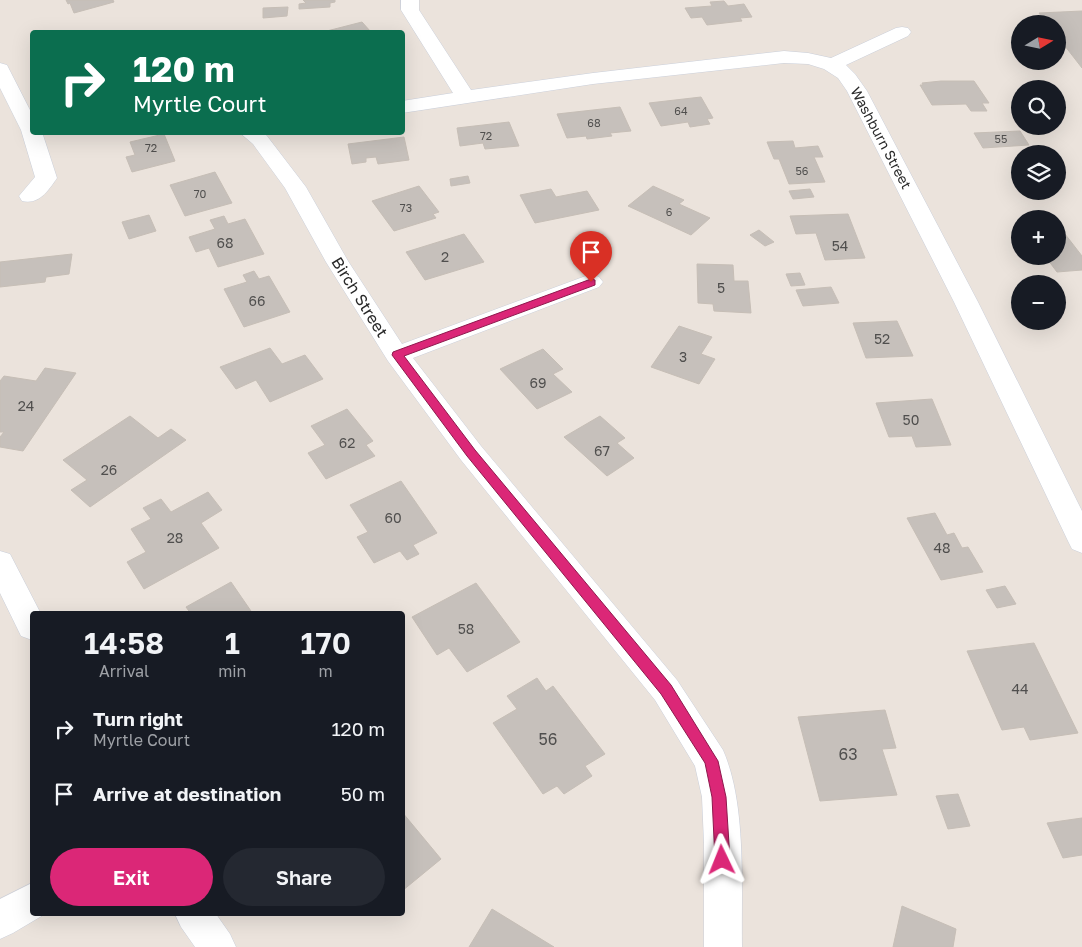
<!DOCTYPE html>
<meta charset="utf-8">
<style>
:root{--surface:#171b24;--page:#242831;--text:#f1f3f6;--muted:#9ea1a6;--accent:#db2777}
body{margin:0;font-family:"Golos Text",sans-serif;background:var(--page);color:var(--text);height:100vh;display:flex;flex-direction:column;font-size:19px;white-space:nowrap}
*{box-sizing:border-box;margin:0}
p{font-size:16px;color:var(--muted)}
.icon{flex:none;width:28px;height:28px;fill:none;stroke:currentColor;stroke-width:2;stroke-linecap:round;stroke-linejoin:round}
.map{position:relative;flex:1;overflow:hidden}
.drawer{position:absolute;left:30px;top:611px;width:375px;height:305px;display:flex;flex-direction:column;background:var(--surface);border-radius:5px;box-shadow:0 5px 20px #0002}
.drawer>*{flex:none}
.banner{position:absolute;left:30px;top:30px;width:375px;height:105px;border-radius:5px;box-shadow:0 5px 20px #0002;background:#0b6e4f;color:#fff;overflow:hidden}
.needle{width:32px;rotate:80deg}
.controls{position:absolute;left:1011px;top:15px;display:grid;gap:10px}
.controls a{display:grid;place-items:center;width:55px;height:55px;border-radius:50%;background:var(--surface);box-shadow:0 5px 20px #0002;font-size:25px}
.pin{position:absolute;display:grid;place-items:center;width:42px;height:42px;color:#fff;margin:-51px -21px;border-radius:50% 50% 50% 0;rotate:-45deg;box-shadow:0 0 5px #0007}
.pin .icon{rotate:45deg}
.me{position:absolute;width:55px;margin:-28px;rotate:358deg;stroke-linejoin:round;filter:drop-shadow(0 0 4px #0008)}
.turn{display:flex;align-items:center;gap:18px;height:105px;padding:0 20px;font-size:22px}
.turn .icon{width:65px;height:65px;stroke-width:2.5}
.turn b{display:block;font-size:35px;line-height:42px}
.eta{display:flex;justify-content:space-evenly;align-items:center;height:85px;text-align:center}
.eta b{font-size:30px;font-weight:600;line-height:35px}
.button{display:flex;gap:10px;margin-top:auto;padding:10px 20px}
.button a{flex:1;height:58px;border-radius:30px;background:var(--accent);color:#fff;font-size:20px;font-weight:600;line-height:58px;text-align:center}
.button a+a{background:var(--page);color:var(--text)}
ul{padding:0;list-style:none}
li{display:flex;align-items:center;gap:15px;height:65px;padding:0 20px}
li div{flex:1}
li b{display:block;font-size:19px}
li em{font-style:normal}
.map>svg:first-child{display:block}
</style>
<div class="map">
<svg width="1082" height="947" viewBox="0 0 1082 947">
<rect width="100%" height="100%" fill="#ebe3dc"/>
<!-- building -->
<path fill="#c6c0bb" stroke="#c6beb6" d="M66 0H113L114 2 74 13 70 3 68 4Z
M303 0H335V2L330 3V7L299 9V4L306 3Z
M724 1 728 6 744 4 752 17 740 18 742 21 707 25 702 17 691 18 685 8 712 6 710 2Z
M288 7 287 16 263 18V8Z
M1082 11V68L1058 37V24H1047L1039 13Z
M362 22 371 32H323Z
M941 81H974L989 103H982L987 111H971L966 104 932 105 920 85H923L922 83Z
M701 97 713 118 707 119 710 124 690 127 688 122 661 126 649 103Z
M620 107 631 131 610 133 612 136 587 139 586 136 567 138 557 114Z
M509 122 519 146 485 149 483 143 460 146 457 128Z
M1020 131 1029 145 983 148 974 133Z
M164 134 175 161 132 172 126 157 135 155 130 142Z
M404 137 409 160 378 164 376 157 366 158V162L352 164 348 144Z
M793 141 795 148 818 146 823 157H814L825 182 789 184 779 159H774L767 142Z
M215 172 232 203 185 216 170 185Z
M468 176 470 183 451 186 450 179Z
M419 186 439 212 433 214 436 218 394 231 372 201Z
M653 186 684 200 679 204 710 218 691 235 628 206Z
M551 189 556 197 587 191 599 210 535 223 520 195Z
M810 189 814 197 793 199 789 191Z
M848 214 865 258 825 260 816 233 796 234 790 216Z
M149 215 156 231 129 239 122 222Z
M224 216 228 224 245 219 264 254 218 267 209 248 196 252 189 237 215 229 210 220Z
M1058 225 1082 256V270L1057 272 1045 256H1058Z
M759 230 774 242 765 246 750 235Z
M464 234 484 262 425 280 406 252Z
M72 254 69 274 46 277 45 282 0 287V262Z
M697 264 733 265 734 281H748L751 313 714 311 713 304 698 303Z
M254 271 259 279 269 276 290 312 244 327 224 289 247 282 243 275Z
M800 273 805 285 791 286 786 274Z
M831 287 839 303 803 306 796 290Z
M897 321 913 356 866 358 853 323Z
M679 326 712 337 701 354 715 359 699 384 651 367Z
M270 348 282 364 305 355 323 379 270 402 256 380 236 389 220 367Z
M543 349 563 369 553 374 572 392 537 409 500 369Z
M45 368 76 373 23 451 0 447V437L4 432H0V381L4 376 36 381Z
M932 399 951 445 916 447 912 436 889 437 876 403Z
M347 409 373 441 366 445 375 456 326 479 308 453 325 445 311 426Z
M130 416 158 438 171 429 186 440 90 507 71 490 87 480 63 460Z
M600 416 625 438 617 443 634 458 607 476 564 437Z
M401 481 437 533 413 545 419 554 407 560 400 551 374 563 357 537 368 532 350 505Z
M208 492 222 510 201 523 219 548 144 589 127 562 146 552 131 529 151 519 143 508 161 499 171 512Z
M935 513 947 535 954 533 962 548 968 547 983 572 941 580 907 518Z
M231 582 253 614H191L186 607Z
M476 583 520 642 467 672 449 648 437 655 412 617Z
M1005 586 1016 604 997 608 986 590Z
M1034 643 1078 733 1030 740 1024 727 1002 730 967 651Z
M537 678 546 691 553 686 605 754 585 766 592 776 564 794 557 786 543 794 493 723 517 709 507 696Z
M885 710 896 748 882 749 897 795 820 801 798 717Z
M958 794 970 826 948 829 936 796Z
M402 812 441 859 402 891Z
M1082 818V855L1063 858 1047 823Z
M902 906 956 929 953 947H893Z
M492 909 554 947H469Z"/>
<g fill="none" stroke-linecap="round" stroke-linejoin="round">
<defs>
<path id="minor" d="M401 0H419V10L471 90 593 73 784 51 808 53 831 58 896 28 902 27 908 28 911 32 908 36 846 65 855 74 867 91 978 302 1082 511V553L1072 549 1068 541 954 302 847 91 838 78 824 69 808 64 784 63 593 84 402 113V101L453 93 401 10Z
M0 63 7 65 9 69 32 114V132H42L57 178C48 191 39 205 22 201L19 196 35 177 21 130 0 88Z
M239 132H263L267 136 306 187 348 261 402 344 583 277 591 274 599 277 603 282 599 287 413 358 481 446 677 680 723 750C747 805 741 887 742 947H704V843L702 797 695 766 655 700 461 460 388 361 326 262 285 188 253 144Z
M0 551 10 554 41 614H32V640L21 636 0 593Z
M32 883V914H45L13 933 0 939V899Z
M175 914H216L230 934 236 947H195L181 927Z"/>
</defs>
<!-- minor casing -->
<use href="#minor" stroke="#cacfda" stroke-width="1"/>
<!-- minor -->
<use href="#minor" fill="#fff" fill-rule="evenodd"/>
</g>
<!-- route -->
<path fill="#db2777" stroke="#8e194d" d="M591 279 595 280V285L404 356 475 450 671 685 718 761 726 797 730 860 727 866 722 868 717 866 715 860 712 797 705 763 661 694 467 456 392 355 393 352Z"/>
<g text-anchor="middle" stroke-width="4.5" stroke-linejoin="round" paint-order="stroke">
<!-- far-number labels -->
<g font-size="11" fill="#504f4e">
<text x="681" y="115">64</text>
<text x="594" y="127">68</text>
<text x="486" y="140">72</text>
<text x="1001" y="143">55</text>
<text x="151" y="152">72</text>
<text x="802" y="175">56</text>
<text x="200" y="198">70</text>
<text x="406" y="212">73</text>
<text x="669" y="216">6</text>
</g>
<!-- far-street labels -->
<g font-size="14" fill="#292929" stroke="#fff">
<text transform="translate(881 138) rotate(62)" y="5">Washburn Street</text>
</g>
<!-- number labels -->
<g font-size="14" fill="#504f4e">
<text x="225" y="248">68</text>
<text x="840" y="251">54</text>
<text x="445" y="262">2</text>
<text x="721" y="293">5</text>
<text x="257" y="306">66</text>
<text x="882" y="344">52</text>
<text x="683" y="362">3</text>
<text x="538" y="388">69</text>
<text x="26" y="411">24</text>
<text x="911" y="425">50</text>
<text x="347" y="448">62</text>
<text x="602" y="456">67</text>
<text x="109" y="475">26</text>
<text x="393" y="523">60</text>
<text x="175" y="543">28</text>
<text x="942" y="553">48</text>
<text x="466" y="634">58</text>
<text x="1020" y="694">44</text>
</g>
<!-- street labels -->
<g font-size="16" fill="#292929" stroke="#fff">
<text transform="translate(360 297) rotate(58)" y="6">Birch Street</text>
</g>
<!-- near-number labels -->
<g font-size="16" fill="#504f4e">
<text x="548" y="745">56</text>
<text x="848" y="760">63</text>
</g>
</g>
</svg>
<div class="controls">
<a><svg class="needle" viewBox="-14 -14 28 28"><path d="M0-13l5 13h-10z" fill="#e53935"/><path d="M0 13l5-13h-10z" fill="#9ea1a6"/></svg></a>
<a><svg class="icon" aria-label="search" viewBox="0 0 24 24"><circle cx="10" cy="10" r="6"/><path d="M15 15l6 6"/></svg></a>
<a><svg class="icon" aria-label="layers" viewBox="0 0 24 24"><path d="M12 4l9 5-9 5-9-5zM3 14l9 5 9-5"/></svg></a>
<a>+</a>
<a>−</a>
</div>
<div class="pin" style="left:591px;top:282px;background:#d93025"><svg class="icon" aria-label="arrive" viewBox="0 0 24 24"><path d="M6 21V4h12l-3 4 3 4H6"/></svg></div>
<svg class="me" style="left:722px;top:860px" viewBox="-20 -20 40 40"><path d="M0-17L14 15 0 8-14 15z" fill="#db2777" stroke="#fff" stroke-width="4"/></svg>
<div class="banner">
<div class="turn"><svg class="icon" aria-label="right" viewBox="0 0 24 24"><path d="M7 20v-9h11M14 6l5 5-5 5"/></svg><div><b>120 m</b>Myrtle Court</div></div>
</div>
<section class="drawer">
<div class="eta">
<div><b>14:58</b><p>Arrival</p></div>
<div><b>1</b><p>min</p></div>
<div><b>170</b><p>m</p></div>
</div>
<ul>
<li><svg class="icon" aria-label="right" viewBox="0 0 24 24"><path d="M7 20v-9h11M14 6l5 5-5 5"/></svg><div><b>Turn right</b><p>Myrtle Court</p></div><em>120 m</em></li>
<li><svg class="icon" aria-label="arrive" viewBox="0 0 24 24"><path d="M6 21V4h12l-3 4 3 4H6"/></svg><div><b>Arrive at destination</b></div><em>50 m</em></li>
</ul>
<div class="button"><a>Exit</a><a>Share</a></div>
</section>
</div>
